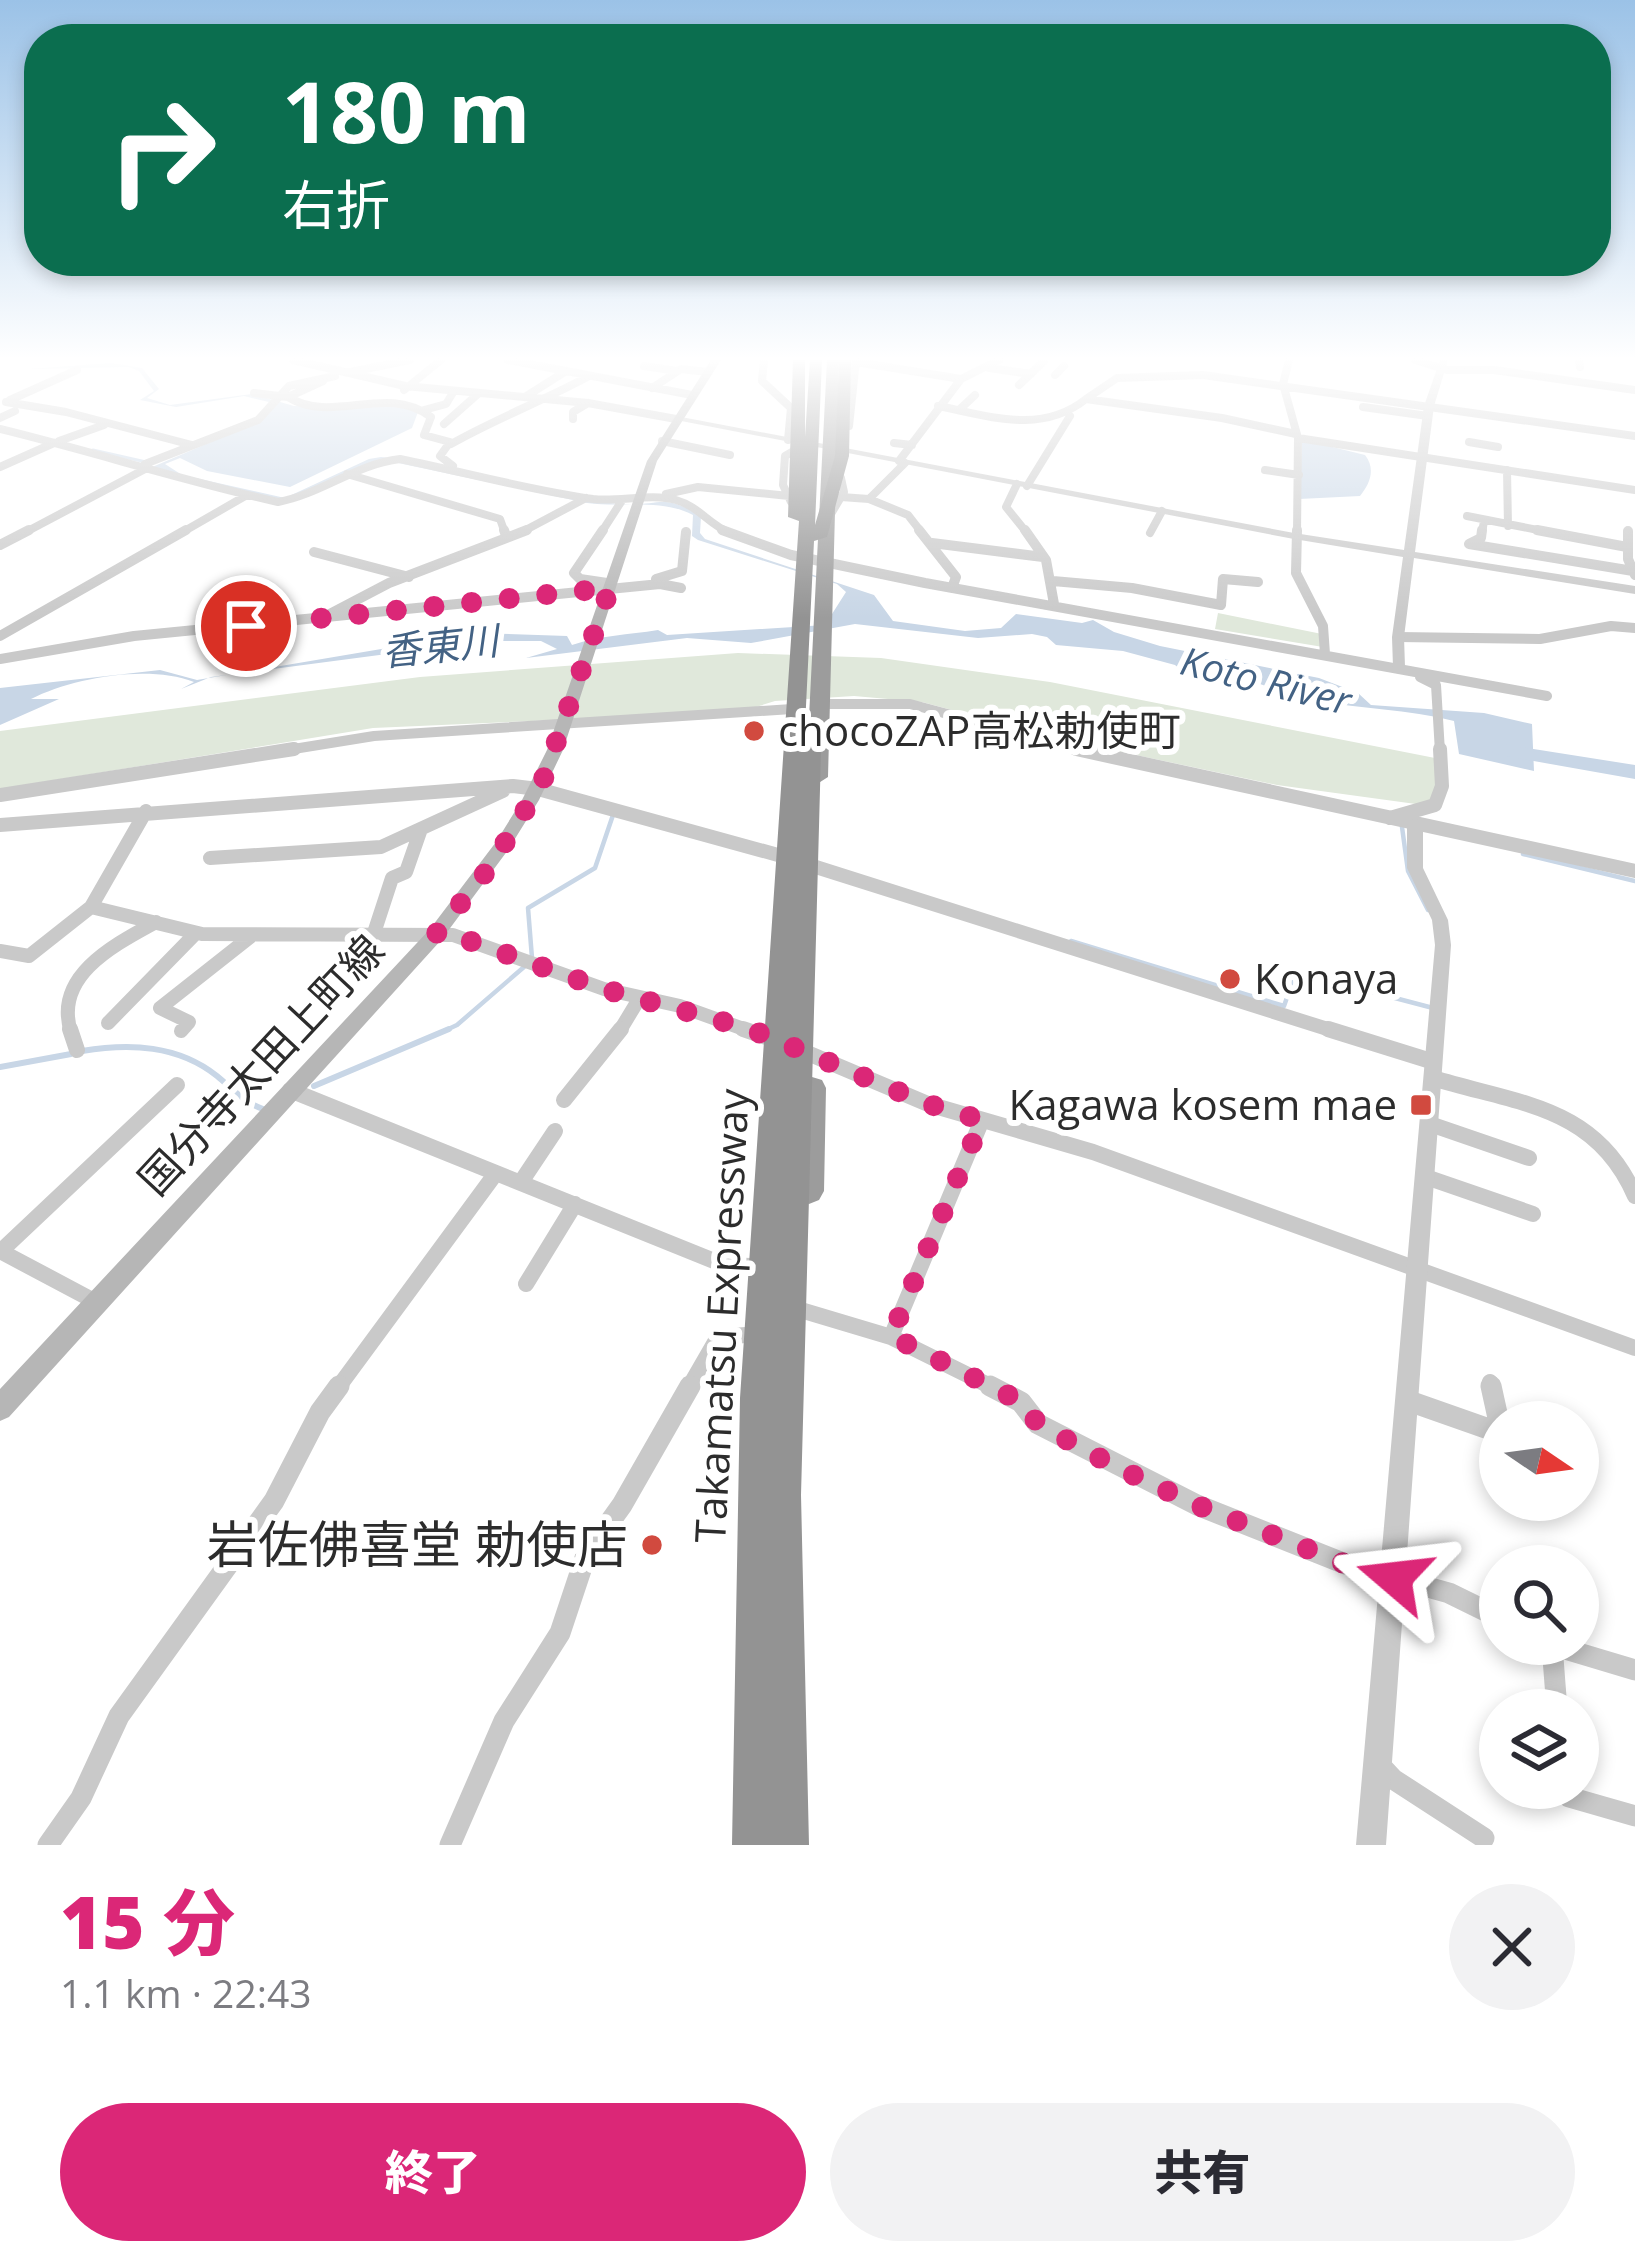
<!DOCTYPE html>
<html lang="ja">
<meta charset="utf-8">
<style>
:root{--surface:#fff;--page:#f2f2f3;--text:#2b2b33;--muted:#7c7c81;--accent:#db2777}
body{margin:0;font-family:"Open Sans","Noto Sans JP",sans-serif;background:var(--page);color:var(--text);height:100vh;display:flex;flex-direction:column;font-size:45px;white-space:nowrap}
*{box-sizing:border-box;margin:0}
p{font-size:39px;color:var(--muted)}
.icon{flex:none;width:66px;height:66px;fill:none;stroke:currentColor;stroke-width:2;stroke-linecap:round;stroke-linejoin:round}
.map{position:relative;height:1845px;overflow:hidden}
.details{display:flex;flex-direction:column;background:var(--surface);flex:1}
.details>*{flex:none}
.banner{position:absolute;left:24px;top:24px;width:1587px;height:252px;border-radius:48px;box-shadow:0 6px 18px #0003;background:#0b6e4f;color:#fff;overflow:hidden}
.needle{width:78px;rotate:103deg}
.tools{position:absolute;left:1479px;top:1401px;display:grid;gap:24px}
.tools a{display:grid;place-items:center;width:120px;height:120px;border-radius:50%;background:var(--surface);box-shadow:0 6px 18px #0003;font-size:60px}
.pin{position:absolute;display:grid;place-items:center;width:102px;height:102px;color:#fff;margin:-51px;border:6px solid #fff;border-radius:50%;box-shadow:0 3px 12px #0007}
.me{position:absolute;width:132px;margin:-66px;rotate:287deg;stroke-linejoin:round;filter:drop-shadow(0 0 9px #0008)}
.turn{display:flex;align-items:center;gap:42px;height:252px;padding:0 60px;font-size:54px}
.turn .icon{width:156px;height:156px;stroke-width:2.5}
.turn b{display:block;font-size:84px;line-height:102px}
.round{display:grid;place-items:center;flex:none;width:126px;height:126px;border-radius:63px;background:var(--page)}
.overview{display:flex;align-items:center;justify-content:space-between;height:204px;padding:0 60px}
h1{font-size:72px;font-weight:800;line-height:90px;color:var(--accent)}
.button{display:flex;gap:24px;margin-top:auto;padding:24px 60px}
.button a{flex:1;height:138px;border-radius:72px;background:var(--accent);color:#fff;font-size:48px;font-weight:800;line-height:138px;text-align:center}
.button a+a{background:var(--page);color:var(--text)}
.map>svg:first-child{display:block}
</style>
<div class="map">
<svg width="1635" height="1845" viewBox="0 0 1635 1845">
<rect width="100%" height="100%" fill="#fff"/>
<!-- green -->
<path fill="#e0e8db" d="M1218 613 1322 634 1323 647 1215 629Z
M738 653 881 658 1050 682 1435 758 1438 777 1432 800 1423 805 1277 785 1056 738 922 702 854 696 775 701 740 712 373 728 0 789V731L420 677Z"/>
<!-- water -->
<path fill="#c8d6e6" d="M111 363 142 368 159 389 147 398 170 405 252 394 294 406 336 407 376 401 418 412 412 428 290 487 207 471 180 458 165 464 182 475 285 498 369 459 381 457C462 462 539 499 621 504 661 507 661 492 701 516L700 533 705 539 874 595 893 621 965 631 1001 628 1016 614 1082 623 1093 620 1114 632 1160 646 1319 678 1358 693 1371 705 1484 713 1532 724 1534 771 1459 754 1454 721C1408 709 1360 709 1313 700 1269 692 1232 665 1186 674L1175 665 1123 651 1056 645 1047 637 1032 634 978 638 855 624 751 643 687 638 526 658 557 649 541 641H451L387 654 211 677 181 689 194 682C148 664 72 678 31 699H59L0 725V688L160 670 197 680 476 633 567 636 572 645C601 635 628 635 658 630L667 635 825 625 846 592 837 584 698 540 692 536 693 515C661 498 623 508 587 503L384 460 285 501 150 468 253 424 269 402 244 396 176 407 140 400 154 391 139 371 129 367 29 369Z
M1308 441 1365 455C1376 469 1370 484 1360 496L1299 499 1302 442Z"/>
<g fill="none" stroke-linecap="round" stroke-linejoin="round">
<!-- stream-far2 -->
<path stroke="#c8d6e6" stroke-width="3" d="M93 450 146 462"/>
<!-- stream-far1 -->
<path stroke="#c8d6e6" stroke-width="4.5" d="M1402 827 1408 871 1428 910
M1523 854 1635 881
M1071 941 1284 1006 1296 972 1433 1008
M532 958 528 908 595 868 613 815
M442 1032 457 1025 524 967"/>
<!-- stream -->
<path stroke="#c8d6e6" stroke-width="6" d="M82 1051C130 1043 178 1045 217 1076 233 1089 243 1102 263 1109
M0 1067 71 1054
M314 1086 449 1029"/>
<!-- river -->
<path fill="#c8d6e6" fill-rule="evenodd" d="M1501 744 1635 765V779L1494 754 1491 750Z"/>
<!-- minor-far4 -->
<path stroke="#c9c9c9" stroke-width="8" d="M293 360 405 386 588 403 676 419
M508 360 692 395
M764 360 762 381 791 408 788 440
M1289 360 1283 384 1298 438 1297 533
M1415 360 1447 370H1494L1635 390
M1579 360 1580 367
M856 362 961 379
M644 366 677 371
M989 368 1031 374
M350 372 410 360
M1055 375 1064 366
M1019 385 1044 361
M652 388 681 369 708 372
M404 390 441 360
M254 393 288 397 323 381
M288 397C333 425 386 383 431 417L424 435 450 442 440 456 453 466
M525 397 566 371
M1086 399 1117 378 1203 375 1635 436
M10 400 77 370
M6 402 66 412 192 445
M938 406C989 416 1041 435 1086 399L1222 418 1296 434
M1363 407 1428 416
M424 410 446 404 454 391
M959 410 975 395
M0 418 15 411
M573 419V412L588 403
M444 424 479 393
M849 426 856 360
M0 429C94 452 184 481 278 502 321 494 356 464 400 459 464 472 528 490 593 499 619 502 651 493 676 500 700 507 708 524 730 533
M1298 438 1635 490
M59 441 104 425
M662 441 730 455
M1469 442 1498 447
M894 443 912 445
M451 444C497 418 543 401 589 376
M899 461 961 379 999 360
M145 464 258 420 289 386 335 376
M0 467 54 443
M1265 470 1299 475
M1507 470 1508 526
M347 474 500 519 505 533
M1017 484 1006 507 1027 533
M1027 486 1070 416
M666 494 698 487 789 496
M841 497 869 499 905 463
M869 499 908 515 922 533
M791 502 783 485 785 456 802 446
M1467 516 1553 533
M828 519 844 492 841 478 830 466
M24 533 147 468
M181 533 247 495
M520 533 586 498
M601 533 621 502
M1150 533 1162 511
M1482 533 1484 521"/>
<!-- minor-far3 -->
<path stroke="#c9c9c9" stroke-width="10" d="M504 530 506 536
M603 530 574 573 580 579 607 583
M722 530 791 555 925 583 1547 696
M919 530 956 577 952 588
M1025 530 1046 560 1054 604
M1297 530 1296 573 1323 626 1325 654
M1482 530 1481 538 1469 544 1633 571
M1537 530 1627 547
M1628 531V559L1635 575
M932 543 1043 557
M0 545 29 530
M314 552 409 577
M656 579 682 571 686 532
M1053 581 1132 588 1221 605 1223 579 1258 582
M326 616 389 583 527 530
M0 636 186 530
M1398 637 1540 639 1611 626 1635 628
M0 659 134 636 660 584 681 588
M1420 677 1436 685 1440 752
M818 704H910L1090 752
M275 752 374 736 792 709"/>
<!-- minor-far2 -->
<path stroke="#c9c9c9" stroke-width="14" d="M1076 749 1635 871
M0 795 294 749
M1390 818 1435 805 1442 786 1440 749
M0 825 513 786 538 789 778 855 1337 1032
M210 858 381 847 503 791
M91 907 202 934 453 935 604 989 680 1006 752 1032
M374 933 392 878 406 872 421 829
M0 951 29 956 91 907 146 811
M108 1023 196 933
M181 1031 189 1022 160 1008 250 937
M71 1032C53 976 114 945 156 922
M619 1032 639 999"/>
<!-- minor-far1 -->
<path stroke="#c9c9c9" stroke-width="16" d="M70 1029 77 1050
M743 1029 778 1041
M1328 1029 1434 1062
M798 1049 928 1104 1093 1152 1635 1348
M1433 1078C1517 1104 1596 1105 1635 1196
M290 1090 724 1265 751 1266
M564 1100 621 1029
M1430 1124 1529 1158
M1426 1177 1533 1214
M521 1182 555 1131
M0 1251 96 1302
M1 1251 177 1085
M526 1284 575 1204
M804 1311 891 1337 982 1120
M891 1337 996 1389
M1490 1382 1492 1389
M337 1389 496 1173
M688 1389 718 1337 746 1335"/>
<!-- minor -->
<path stroke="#c9c9c9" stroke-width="21" d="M990 1386 1021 1402 1038 1424 1197 1505 1348 1565 1449 1593 1500 1618
M1491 1386 1500 1427
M1409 1401 1500 1433
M1552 1645 1557 1710
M1555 1646 1635 1670
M1379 1764 1393 1779 1484 1838
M1562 1788 1569 1797 1635 1816
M48 1845 81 1798 119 1716 274 1501 320 1412 339 1386
M450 1845 504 1721 560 1633 586 1555 622 1505 690 1386"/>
<!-- tertiary -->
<path fill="#c9c9c9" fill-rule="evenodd" d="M1440 360H1448L1434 406 1415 552 1635 586V594L1414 558 1404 637 1405 667 1399 671 1393 667 1392 637 1403 557 1294 539 671 419 676 416 1294 533 1404 550 1424 406Z
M1415 818 1423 823V868L1448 920 1451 945 1386 1845H1356L1435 945 1432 920 1407 868V823Z"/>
<!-- secondary -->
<path fill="#b6b6b6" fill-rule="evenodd" d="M711 360H721L657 461 563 750 539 800 508 850 442 939 9 1417 0 1421V1389L430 929 496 842 522 800 547 750 647 461Z"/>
<!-- trunk -->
<path fill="#9c9c9c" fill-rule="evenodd" d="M827 360H839L828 777 817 784 806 777Z
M812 1077 822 1080 826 1088 824 1191 819 1200 809 1204 799 1200 794 1191 798 1088 802 1080Z"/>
<!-- motorway -->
<path fill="#939393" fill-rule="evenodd" d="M793 360H805V437L810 360H822L815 525 835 456 839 360H851L849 456 827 537 814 541 804 747 818 748 821 752 801 1495 809 1845H732L740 1398 799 521 788 517Z"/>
</g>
<!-- sky -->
<linearGradient id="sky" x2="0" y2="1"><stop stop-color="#9bc2e7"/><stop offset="0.58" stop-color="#fff"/><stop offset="1" stop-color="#fff" stop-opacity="0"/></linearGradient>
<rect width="1635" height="618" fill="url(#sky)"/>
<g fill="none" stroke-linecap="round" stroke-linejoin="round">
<!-- route -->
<path stroke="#db2777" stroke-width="21" stroke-dasharray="0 37.8" d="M246 626 610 588 542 783 490 867 436 934 453 935 604 989 750 1029 928 1104 982 1120 891 1336 1022 1402 1038 1424 1116 1467 1197 1505 1348 1565 1394 1578"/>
</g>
<!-- markers -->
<g fill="#d14a3f" stroke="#fff" stroke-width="4.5">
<circle cx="754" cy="731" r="12"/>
<circle cx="1230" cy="979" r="12"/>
<rect x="1409" y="1093" width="24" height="24" rx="6"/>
<circle cx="652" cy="1545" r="12"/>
</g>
<g text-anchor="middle" stroke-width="12" stroke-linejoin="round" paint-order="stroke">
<!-- far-water labels -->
<g font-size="39" font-style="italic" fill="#436284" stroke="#fff">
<text transform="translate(440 646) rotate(-6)" y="14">香東川</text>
<text transform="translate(1266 681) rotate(14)" y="14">Koto River</text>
</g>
<!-- poi labels -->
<g font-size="42" fill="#2c2c2c" stroke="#fff" text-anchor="start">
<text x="778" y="746">chocoZAP高松勅使町</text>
<text x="1254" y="994">Konaya</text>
<text x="1397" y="1120" text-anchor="end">Kagawa kosem mae</text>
</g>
<!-- street labels -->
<g font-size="42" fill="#2c2c2c" stroke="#fff">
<text transform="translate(261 1065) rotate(-47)" y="15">国分寺太田上町線</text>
<text transform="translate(722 1316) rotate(-87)" y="15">Takamatsu Expressway</text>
</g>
<!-- near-poi labels -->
<g font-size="51" fill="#2c2c2c" stroke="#fff" text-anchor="end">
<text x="628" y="1563">岩佐佛喜堂 勅使店</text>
</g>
</g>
</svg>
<div class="tools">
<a><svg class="needle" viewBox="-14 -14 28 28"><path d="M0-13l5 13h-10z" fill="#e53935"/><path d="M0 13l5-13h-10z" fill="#7c7c81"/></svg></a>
<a><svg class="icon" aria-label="search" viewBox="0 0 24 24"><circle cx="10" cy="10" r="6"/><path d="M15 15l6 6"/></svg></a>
<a><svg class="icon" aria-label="layers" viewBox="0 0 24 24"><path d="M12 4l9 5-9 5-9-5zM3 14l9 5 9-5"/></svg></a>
</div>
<div class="pin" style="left:246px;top:626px;background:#d93025"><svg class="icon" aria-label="arrive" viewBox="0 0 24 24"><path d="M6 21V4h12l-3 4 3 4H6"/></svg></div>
<svg class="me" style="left:1394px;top:1578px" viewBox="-20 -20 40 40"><path d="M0-17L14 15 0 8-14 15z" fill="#db2777" stroke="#fff" stroke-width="4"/></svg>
<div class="banner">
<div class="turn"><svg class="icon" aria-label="right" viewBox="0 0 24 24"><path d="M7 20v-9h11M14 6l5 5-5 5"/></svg><div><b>180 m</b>右折</div></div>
</div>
</div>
<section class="details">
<div class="overview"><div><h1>15 分</h1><p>1.1 km · 22:43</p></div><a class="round"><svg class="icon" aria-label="close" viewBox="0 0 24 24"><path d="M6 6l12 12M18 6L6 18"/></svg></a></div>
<div class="button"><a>終了</a><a>共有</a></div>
</section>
